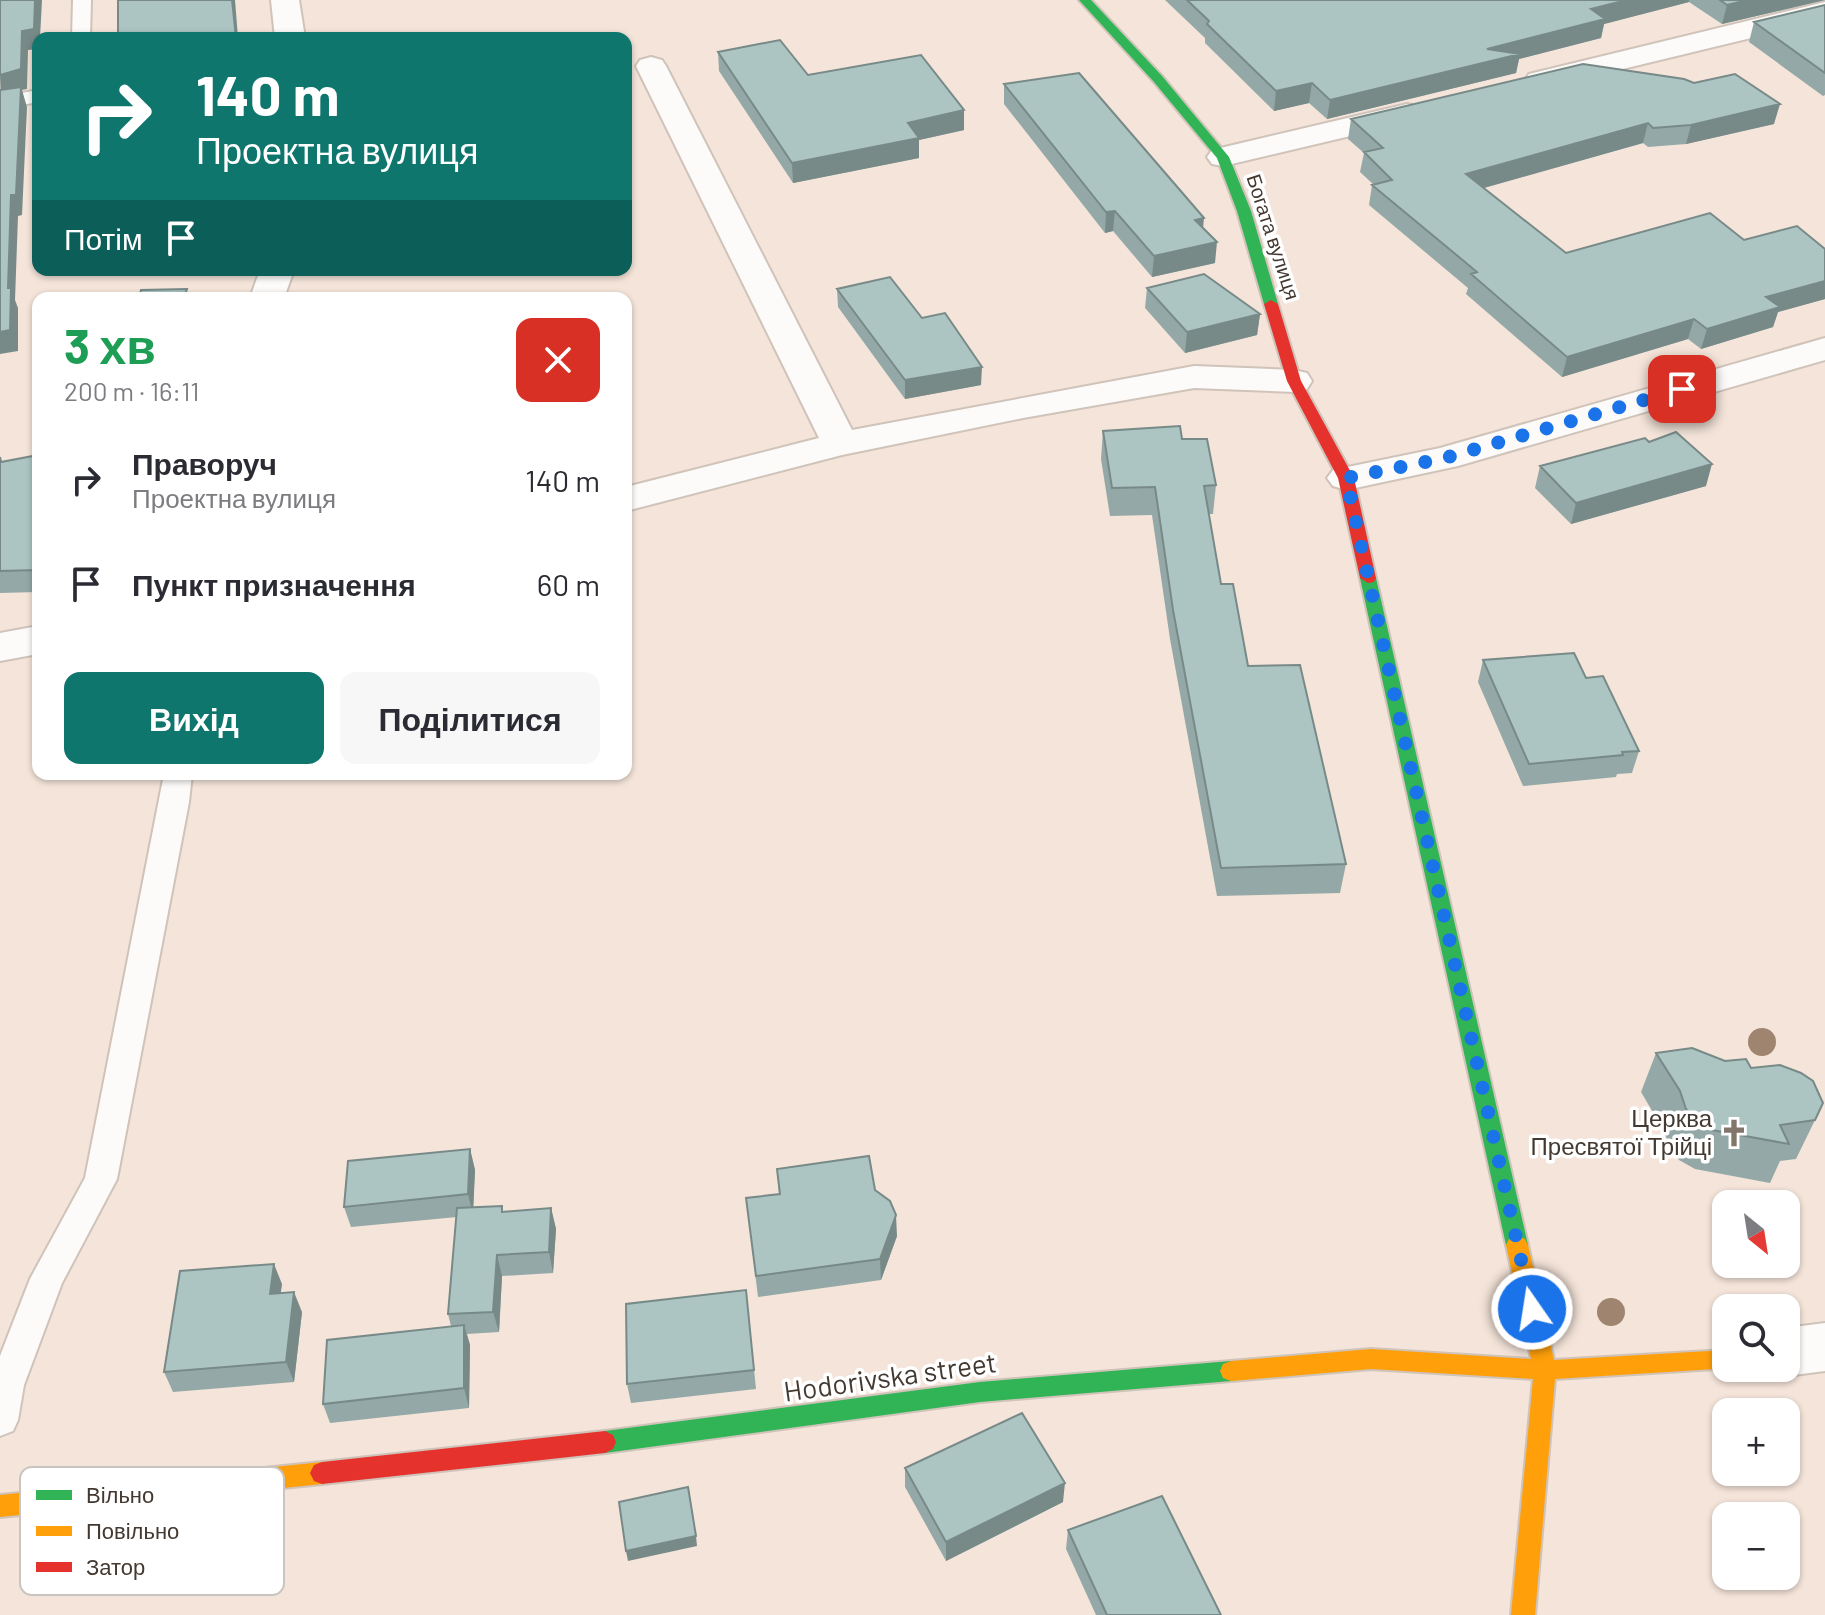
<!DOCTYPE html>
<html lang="uk">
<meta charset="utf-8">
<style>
:root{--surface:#fff;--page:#f7f7f7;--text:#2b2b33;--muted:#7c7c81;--accent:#0f766e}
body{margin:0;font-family:Barlow,sans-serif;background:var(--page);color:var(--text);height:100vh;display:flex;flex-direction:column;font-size:30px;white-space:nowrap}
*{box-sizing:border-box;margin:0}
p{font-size:26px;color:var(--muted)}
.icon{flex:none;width:44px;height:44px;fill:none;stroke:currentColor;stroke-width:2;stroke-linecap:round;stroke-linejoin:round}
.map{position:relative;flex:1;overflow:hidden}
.panel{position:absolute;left:32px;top:292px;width:600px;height:488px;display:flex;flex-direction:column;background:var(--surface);border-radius:16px;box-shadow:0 2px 6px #0004}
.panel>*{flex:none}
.banner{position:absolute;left:32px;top:32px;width:600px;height:244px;border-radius:16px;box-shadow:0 2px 6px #0004;background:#0f766e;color:#fff;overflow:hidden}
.needle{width:52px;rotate:150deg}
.fabs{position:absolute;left:1712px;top:1190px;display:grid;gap:16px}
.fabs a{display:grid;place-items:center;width:88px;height:88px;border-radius:16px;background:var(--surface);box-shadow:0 2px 6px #0004;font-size:40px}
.pin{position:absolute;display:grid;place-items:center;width:68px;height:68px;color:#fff;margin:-34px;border-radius:16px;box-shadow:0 4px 12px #0006}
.me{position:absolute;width:88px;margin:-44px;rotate:347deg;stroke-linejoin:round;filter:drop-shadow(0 0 6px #0008)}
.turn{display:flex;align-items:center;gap:28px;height:168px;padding:0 32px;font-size:36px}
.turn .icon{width:104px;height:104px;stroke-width:2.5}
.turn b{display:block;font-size:56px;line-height:68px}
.then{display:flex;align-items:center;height:76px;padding:0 32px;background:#0003;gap:16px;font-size:30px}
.round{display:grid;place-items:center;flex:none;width:84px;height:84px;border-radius:16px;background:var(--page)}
.overview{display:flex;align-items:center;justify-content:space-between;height:136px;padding:0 32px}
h1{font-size:48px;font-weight:700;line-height:60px;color:#1e9e55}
.cta{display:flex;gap:16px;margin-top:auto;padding:16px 32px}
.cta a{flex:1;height:92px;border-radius:16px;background:var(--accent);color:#fff;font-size:32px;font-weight:700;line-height:92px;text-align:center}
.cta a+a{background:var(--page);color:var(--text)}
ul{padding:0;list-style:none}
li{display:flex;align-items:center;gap:24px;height:104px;padding:0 32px}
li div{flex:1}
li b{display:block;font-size:30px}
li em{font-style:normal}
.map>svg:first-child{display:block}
</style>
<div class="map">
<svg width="1825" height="1615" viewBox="0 0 1825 1615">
<rect width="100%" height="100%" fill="#f4e4d9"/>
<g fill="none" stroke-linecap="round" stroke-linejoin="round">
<defs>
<path id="lane" d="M73 0H91L90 38H72Z
M38 90V102L0 109V97Z
M164 774H192L189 802 117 1179 62 1283 24 1385 18 1420 13 1431 0 1436V1356L30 1279 85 1178Z"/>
<path id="street" d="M271 0H299L305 38H275Z
M1825 2V20L1540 89 1529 86 1525 80 1529 74Z
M651 57 662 60 666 66 852 430 1194 366 1294 370 1307 373 1312 381 1307 389 1294 392 1194 388 1023 418 842 455 626 511V487L819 438 636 66 640 60Z
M1407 104 1418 106 1422 113 1418 120 1223 166 1212 164 1207 157 1212 150Z
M260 270H294L284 298H250Z
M1825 338V360L1458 466 1346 490 1333 486 1327 478 1333 470 1440 448Z
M38 626V654L0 661V633Z
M1825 1323V1371L1786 1376 1767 1369 1786 1368V1328Z"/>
<path id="fast" d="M1079 0H1091L1162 76 1229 157 1251 211 1278 304 1276 307H1266L1264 304 1237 211 1217 158 1154 82Z
M1368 573 1376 578 1528 1245 1525 1251 1517 1254 1509 1251 1506 1245 1360 578Z
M1231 1361 1239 1364 1242 1371 1239 1378 1231 1381 980 1402 605 1453 597 1449 594 1442 597 1435 605 1431 980 1382Z"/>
<path id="slow" d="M1517 1236 1525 1239 1528 1245 1554 1360 1726 1350V1368H1731L1555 1379 1535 1615H1511L1533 1379 1371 1369 1231 1381 1223 1378 1220 1371 1223 1364 1231 1361 1371 1349 1531 1359 1506 1245 1509 1239Z
M322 1462 330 1465 334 1473 330 1481 322 1484 0 1517V1495Z"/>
<path id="jam" d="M1271 300 1278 304 1301 381 1354 478 1376 578 1374 582 1368 583 1360 578 1338 478 1287 381 1264 304Z
M605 1431 613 1435 616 1442 613 1449 605 1453 322 1484 314 1481 310 1473 314 1465 322 1462Z"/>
</defs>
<!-- lane casing -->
<use href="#lane" stroke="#cfc3ba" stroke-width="4"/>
<!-- street casing -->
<use href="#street" stroke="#cfc3ba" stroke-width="4"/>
<!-- fast casing -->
<use href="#fast" stroke="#cfc3ba" stroke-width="4"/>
<!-- slow casing -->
<use href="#slow" stroke="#cfc3ba" stroke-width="4"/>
<!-- jam casing -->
<use href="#jam" stroke="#cfc3ba" stroke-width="4"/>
<!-- lane -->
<use href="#lane" fill="#fdfbf9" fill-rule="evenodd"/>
<!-- street -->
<use href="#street" fill="#fdfbf9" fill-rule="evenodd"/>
<!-- fast -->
<use href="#fast" fill="#30b455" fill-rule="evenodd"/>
<!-- slow -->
<use href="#slow" fill="#ff9f0a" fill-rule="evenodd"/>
<!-- jam -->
<use href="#jam" fill="#e5322d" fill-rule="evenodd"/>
</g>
<!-- trees -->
<g fill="#9f8570">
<circle cx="1762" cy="1042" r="14"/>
<circle cx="1611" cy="1312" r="14"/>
</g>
<!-- wall -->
<path fill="#94a9a7" d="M1165 0H1825L1722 24 1689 2 1604 24 1601 38 1519 59 1516 73 1327 119 1309 103 1274 111 1205 43V38Z
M1825 5V95L1823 96 1749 42 1754 22Z
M718 52 808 75 964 110V130L919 140V158L793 183 719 71Z
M1004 84 1203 228 1215 263 1152 277 1113 231 1105 233 1004 104Z
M1351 119 1774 124 1686 144 1648 147 1643 143 1484 188 1566 253 1744 240 1825 249V299L1778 312 1773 327 1701 349 1688 339 1562 377 1466 294 1468 288 1369 205 1372 185H1374L1360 172 1364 153 1348 139Z
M1147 288 1260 314 1257 335 1185 353 1145 308Z
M837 289 922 318 981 385 905 399 838 307Z
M1103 431 1182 439 1216 485 1213 514H1208L1221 584 1248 666 1346 864 1340 893 1217 896 1170 639 1152 515 1110 516 1101 459Z
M38 455V592L0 593V457L2 462Z
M1540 466 1706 486 1571 524 1535 488Z
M1483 660 1586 678 1639 751 1632 773 1617 774 1616 777 1523 786 1478 682Z
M1656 1053 1725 1061 1751 1068 1815 1120 1796 1159 1780 1161 1770 1183 1695 1169 1679 1160 1670 1148 1664 1131 1641 1092Z
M470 1149 475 1170 473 1208 502 1206 503 1212 551 1208 556 1229 553 1273 502 1276 499 1332 467 1334 470 1345 469 1408 330 1423 323 1404 451 1326 448 1314 457 1217 351 1227 344 1207Z
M777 1169 897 1236 881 1280 758 1297 746 1198 779 1194Z
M282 1284 280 1293 302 1312 294 1382 173 1392 164 1372Z
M746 1290 756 1389 631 1403 627 1384Z
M905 1468 1063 1502 946 1561 905 1487Z
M1068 1530 1221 1615H1096L1066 1549Z"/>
<!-- shaded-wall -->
<path fill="#788a88" d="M35 0H42L40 38H38V49L28 50 27 89 22 90 27 107 22 215 18 216 15 300 18 308V351L0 354V332L8 288 0 75Z
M232 0H235L238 38H236Z
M1627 0H1689V2L1604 24 1601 38 1519 59 1516 73 1327 119 1330 100 1487 49 1591 9Z
M1748 0H1825L1722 24 1727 5Z
M1312 83 1309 103 1274 111 1276 91Z
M1780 104 1774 124 1686 144 1691 125Z
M964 110V130L919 140V158L793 183 792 163 908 123Z
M1648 123 1643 143 1462 194 1466 174Z
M1115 211 1113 231 1105 233 1106 212Z
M1204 218 1202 239 1195 220Z
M1217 242 1215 263 1152 277 1154 256Z
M1825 281V299L1778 312 1773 327 1701 349 1707 329 1766 297Z
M1260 314 1257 335 1185 353 1187 332Z
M1694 319 1688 339 1562 377 1567 357Z
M982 367 981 385 905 399V380Z
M1712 464 1706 486 1571 524 1576 503Z
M470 1149 475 1170 473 1215 468 1194Z
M551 1208 556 1229 553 1273 549 1252Z
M896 1215 897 1236 881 1280 880 1259Z
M497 1255 502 1276 499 1332 493 1312Z
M274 1264 282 1284 278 1314 270 1294Z
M294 1292 302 1312 294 1382 286 1362Z
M464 1325 470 1345 469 1408 464 1388Z
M1065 1483 1063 1502 946 1561V1542Z
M696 1536 697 1546 628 1561 626 1551Z"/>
<!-- building -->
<path fill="#acc5c2" stroke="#788a88" stroke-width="2" d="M0 0H35L34 29 22 31 21 69 0 75Z
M118 0H232L236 38H118Z
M1187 0H1627L1591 9 1605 19 1487 49 1520 54 1330 100 1312 83 1276 91 1207 24 1209 21Z
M1720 0H1748L1727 5Z
M1825 5V73L1754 22Z
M780 40 808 75 921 55 964 110 908 123 919 138 792 163 718 52Z
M1583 64 1684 79 1694 83 1735 74 1780 104 1691 125 1653 128 1648 123 1466 174 1566 253 1710 213 1744 240 1797 226 1825 249V281L1766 297 1780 307 1707 329 1694 319 1567 357 1471 274 1477 272 1372 185 1392 180 1364 152 1383 148 1351 119Z
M1079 73 1204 218 1195 220 1217 242 1154 256 1115 211 1106 212 1004 84Z
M21 87 16 195H11L8 288H11L10 330 0 332V90Z
M1204 274 1260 314 1187 332 1147 288Z
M890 277 922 318 945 313 982 367 905 380 837 289Z
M187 289 184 298H139L141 290Z
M1180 426 1182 439H1207L1216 485 1204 486 1221 584H1233L1248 666 1300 665 1346 864 1221 868 1173 610 1155 487 1112 488 1103 431Z
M1676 432 1712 464 1576 503 1540 466 1645 438 1649 442Z
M38 455V570L0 571V457L1 462Z
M1574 653 1586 678 1603 676 1639 751 1622 752 1623 755 1529 764 1483 660Z
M1692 1048 1725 1061 1746 1059 1751 1068 1780 1065 1801 1073 1813 1081 1823 1103 1815 1120 1780 1125 1789 1144 1712 1130 1696 1121 1686 1109 1680 1091 1656 1053Z
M470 1149 468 1194 344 1207 348 1161Z
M869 1156 875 1190 890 1201 896 1215 880 1259 756 1276 746 1198 780 1194 777 1169Z
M502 1206V1212L551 1208 549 1252 497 1255 493 1312 448 1314 457 1208Z
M274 1264 270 1294 294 1292 286 1362 164 1372 180 1271Z
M746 1290 754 1370 627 1384 626 1304Z
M464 1325V1388L323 1404 327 1340Z
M1022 1413 1065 1483 946 1542 905 1468Z
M688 1487 696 1536 626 1551 619 1502Z
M1162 1496 1221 1615H1107L1068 1530Z"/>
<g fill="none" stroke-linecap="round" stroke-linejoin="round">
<!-- route -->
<path stroke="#1a73e8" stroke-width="14" stroke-dasharray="0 25.2" d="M1532 1309 1346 478 1445 458 1682 389"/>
</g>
<!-- icons -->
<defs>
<symbol id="church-bare" viewBox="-9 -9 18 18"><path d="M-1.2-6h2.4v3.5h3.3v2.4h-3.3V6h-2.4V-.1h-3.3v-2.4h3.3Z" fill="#82756c" stroke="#fff" stroke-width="2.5" paint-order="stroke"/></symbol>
</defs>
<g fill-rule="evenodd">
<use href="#church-bare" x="1714" y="1113" width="40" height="40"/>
</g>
<g text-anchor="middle" stroke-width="7" stroke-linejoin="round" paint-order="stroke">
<!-- far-street labels -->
<g font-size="20" fill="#443931" stroke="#fff">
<text transform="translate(1273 237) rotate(72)" y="7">Богата вулиця</text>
</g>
<!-- poi labels -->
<g font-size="24" fill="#443931" stroke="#fff" text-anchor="end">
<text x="1712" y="1127">Церква<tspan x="1712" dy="28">Пресвятої Трійці</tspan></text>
</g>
<!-- near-street labels -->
<g font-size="28" fill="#443931" stroke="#fff">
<text transform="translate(890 1377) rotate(-8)" y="10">Hodorivska street</text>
</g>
</g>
<!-- legend -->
<rect x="20" y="1467" width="264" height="128" rx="12" fill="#fff" stroke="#c7c4c1" stroke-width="2"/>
<rect x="36" y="1490" width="36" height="10" fill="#30b455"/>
<rect x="36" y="1526" width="36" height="10" fill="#ff9f0a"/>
<rect x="36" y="1562" width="36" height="10" fill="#e5322d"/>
<g font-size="22" fill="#443931">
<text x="86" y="1503">Вільно</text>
<text x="86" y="1539">Повільно</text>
<text x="86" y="1575">Затор</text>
</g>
</svg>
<div class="fabs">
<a><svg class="needle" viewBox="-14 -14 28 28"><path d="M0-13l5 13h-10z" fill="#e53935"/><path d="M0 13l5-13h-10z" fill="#7c7c81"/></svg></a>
<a><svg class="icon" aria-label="search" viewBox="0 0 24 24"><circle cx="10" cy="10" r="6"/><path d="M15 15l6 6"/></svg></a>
<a>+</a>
<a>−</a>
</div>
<div class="pin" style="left:1682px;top:389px;background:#d93025"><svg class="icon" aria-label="arrive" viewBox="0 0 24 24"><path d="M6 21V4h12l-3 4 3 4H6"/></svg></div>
<svg class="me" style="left:1532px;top:1309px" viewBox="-20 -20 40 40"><circle r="17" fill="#1a73e8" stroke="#fff" stroke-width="3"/><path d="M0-11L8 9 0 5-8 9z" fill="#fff"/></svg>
<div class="banner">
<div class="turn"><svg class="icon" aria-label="right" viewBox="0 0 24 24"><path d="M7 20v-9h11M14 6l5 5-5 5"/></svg><div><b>140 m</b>Проектна вулиця</div></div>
<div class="then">Потім<svg class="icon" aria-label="arrive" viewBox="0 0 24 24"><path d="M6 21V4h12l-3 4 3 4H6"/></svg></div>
</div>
<section class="panel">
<div class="overview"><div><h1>3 хв</h1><p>200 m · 16:11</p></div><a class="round" style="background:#d93025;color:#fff"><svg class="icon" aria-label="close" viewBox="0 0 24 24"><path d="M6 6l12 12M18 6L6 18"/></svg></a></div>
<ul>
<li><svg class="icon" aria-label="right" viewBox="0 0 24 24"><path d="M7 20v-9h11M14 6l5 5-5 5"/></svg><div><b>Праворуч</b><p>Проектна вулиця</p></div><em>140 m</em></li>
<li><svg class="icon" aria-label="arrive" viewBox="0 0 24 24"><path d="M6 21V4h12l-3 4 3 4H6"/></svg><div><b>Пункт призначення</b></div><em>60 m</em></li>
</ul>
<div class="cta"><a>Вихід</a><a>Поділитися</a></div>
</section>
</div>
